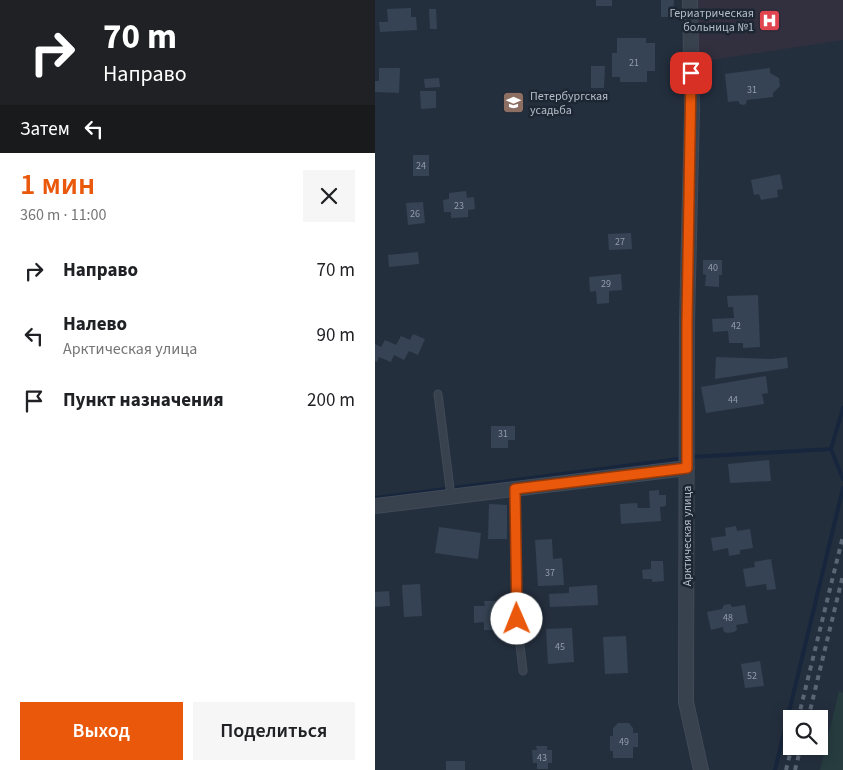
<!DOCTYPE html>
<html lang="ru">
<meta charset="utf-8">
<style>
:root{--surface:#fff;--page:#f6f6f6;--text:#202124;--muted:#757577;--accent:#ea580c}
body{margin:0;font-family:"Source Sans 3",sans-serif;background:var(--page);color:var(--text);height:100vh;display:flex;flex-direction:column;font-size:19px;white-space:nowrap}
*{box-sizing:border-box;margin:0}
p{font-size:16px;color:var(--muted)}
.icon{flex:none;width:28px;height:28px;fill:none;stroke:currentColor;stroke-width:2;stroke-linecap:round;stroke-linejoin:round}
.map{position:relative;flex:1;overflow:hidden}
.drawer{display:flex;flex-direction:column;background:var(--surface);width:375px}
.drawer>*{flex:none}
.hud{background:#202124;color:#fff;overflow:hidden}
.controls{position:absolute;left:408px;top:710px;display:grid;gap:10px}
.controls a{display:grid;place-items:center;width:45px;height:45px;border-radius:0px;background:var(--surface);box-shadow:0 2px 12px #0003;font-size:25px}
.pin{position:absolute;display:grid;place-items:center;width:42px;height:42px;color:#fff;margin:-21px;border-radius:10px;box-shadow:0 2px 8px #0006}
.me{position:absolute;width:55px;margin:-28px;rotate:359deg;stroke-linejoin:round;filter:drop-shadow(0 0 4px #0008)}
.turn{display:flex;align-items:center;gap:18px;height:105px;padding:0 20px;font-size:22px}
.turn .icon{width:65px;height:65px;stroke-width:2.5}
.turn b{display:block;font-size:35px;line-height:42px}
.then{display:flex;align-items:center;height:48px;padding:0 20px;background:#0003;gap:10px;font-size:19px}
.round{display:grid;place-items:center;flex:none;width:52px;height:52px;border-radius:0px;background:var(--page)}
.head{display:flex;align-items:center;justify-content:space-between;height:85px;padding:0 20px}
h1{font-size:30px;font-weight:600;line-height:38px;color:var(--accent)}
.action{display:flex;gap:10px;margin-top:auto;padding:10px 20px}
.action a{flex:1;height:58px;border-radius:0px;background:var(--accent);color:#fff;font-size:20px;font-weight:600;line-height:58px;text-align:center}
.action a+a{background:var(--page);color:var(--text)}
ul{padding:0;list-style:none}
li{display:flex;align-items:center;gap:15px;height:65px;padding:0 20px}
li div{flex:1}
li b{display:block;font-size:19px}
li em{font-style:normal}
main{display:flex;flex:1;min-height:0}
.map>svg:first-child{display:block}
</style>
<main>
<section class="drawer">
<div class="hud">
<div class="turn"><svg class="icon" aria-label="right" viewBox="0 0 24 24"><path d="M7 20v-9h11M14 6l5 5-5 5"/></svg><div><b>70 m</b>Направо</div></div>
<div class="then">Затем<svg class="icon" aria-label="left" viewBox="0 0 24 24"><path d="M17 20v-9H6M10 6l-5 5 5 5"/></svg></div>
</div>
<div class="head"><div><h1>1 мин</h1><p>360 m · 11:00</p></div><a class="round"><svg class="icon" aria-label="close" viewBox="0 0 24 24"><path d="M6 6l12 12M18 6L6 18"/></svg></a></div>
<ul>
<li><svg class="icon" aria-label="right" viewBox="0 0 24 24"><path d="M7 20v-9h11M14 6l5 5-5 5"/></svg><div><b>Направо</b></div><em>70 m</em></li>
<li><svg class="icon" aria-label="left" viewBox="0 0 24 24"><path d="M17 20v-9H6M10 6l-5 5 5 5"/></svg><div><b>Налево</b><p>Арктическая улица</p></div><em>90 m</em></li>
<li><svg class="icon" aria-label="arrive" viewBox="0 0 24 24"><path d="M6 21V4h12l-3 4 3 4H6"/></svg><div><b>Пункт назначения</b></div><em>200 m</em></li>
</ul>
<div class="action"><a>Выход</a><a>Поделиться</a></div>
</section>
<div class="map">
<svg width="468" height="770" viewBox="0 0 468 770">
<rect width="100%" height="100%" fill="#242f3e"/>
<!-- medical -->
<path fill="#32303f" d="M322 0H468V40L323 62Z"/>
<!-- green -->
<path fill="#263c3f" d="M464 691 468 693V770H445Z"/>
<g fill="none" stroke-linecap="round" stroke-linejoin="round">
<!-- stream -->
<path stroke="#17263c" stroke-width="4" d="M468 408 456 449 468 479
M317 457 456 449
M0 498 304 459
M400 770 468 488"/>
</g>
<!-- building -->
<path fill="#364354" d="M221 0H237V6H221Z
M286 0H299L298 17H286Z
M36 8V17H41L42 30 5 32 4 22H13L12 9Z
M54 9H61L62 29H55Z
M242 38H271V43H280V71H272V82H245V77H237V53H242Z
M216 66H230L229 88H216Z
M4 68H25L24 93 0 92V81H4Z
M395 68V73L404 78 405 86 398 93V97L372 100 371 104 368 105 365 104 363 101 353 102 350 74Z
M64 78 65 87 50 88 49 79Z
M45 91H61V108L46 109Z
M38 155H54V176H38Z
M405 174 408 189 402 190 403 197 386 200 384 194 379 195 376 180Z
M91 191 92 198 99 197 100 209 93 210V217L76 218V212H69L68 200 74 199V193Z
M48 202 50 223 33 225 31 203Z
M256 233 257 249 234 250 233 234Z
M43 252 44 264 14 267 13 255Z
M328 260H347V275H344V287L330 286 331 275 328 274Z
M246 274 247 290 234 291V303L222 304 221 291 215 292 214 277Z
M383 295 385 347 368 348V343H354L353 331 338 332 337 319 359 318 358 307H353L352 296Z
M38 334 50 339 43 355 34 351 29 360 19 355 16 362 4 357 2 362 0 361V344L6 347 10 340 21 345 26 336 35 340Z
M341 357 397 359 412 357 413 368 340 379Z
M391 376 393 393 387 394 389 404 331 413 326 387Z
M116 426H140V440H133V448H116Z
M394 460 396 481 355 483 353 464Z
M284 490V495H291V506L285 507 286 521 246 524 245 504 262 503 263 508H275L274 491Z
M114 504 132 505V539H113Z
M361 526 362 531 375 529 378 548 365 550V554L354 556 353 548 338 551 336 538 351 536 350 528Z
M64 527 106 533 103 559 60 553Z
M177 539 178 559 187 558 189 585 163 586 160 540Z
M396 559 401 589 392 590 391 584 371 587 368 569 380 567 379 562Z
M276 561H288L289 581 277 582V579H268L267 570 276 569Z
M45 584 47 616 29 617 27 585Z
M222 585 223 605 175 607 174 594 194 593V587Z
M14 591 15 606 0 607V592Z
M109 601H122L123 630H109V622L99 623V606H110Z
M355 604 357 607 370 605 373 623 361 625 362 630 359 632 353 633 349 632 348 627 336 630 332 612 347 609 349 605Z
M197 628 199 662 173 664 171 629Z
M251 636 253 673 230 674 228 637Z
M385 661 389 686 370 688 366 664Z
M243 723H254L258 728V733H263V747H258V758H238V751H235V736H238V728Z
M161 746H172V750H177V763H173V769H162V763H158L157 750H162Z
M71 761H90V770H71Z"/>
<g fill="none" stroke-linecap="round" stroke-linejoin="round">
<defs>
<path id="lane" d="M63 394 76 496
M140 489 142 619 148 671"/>
<path id="street" d="M315 0 317 110 312 322 311 702 326 770
M0 506 312 468"/>
</defs>
<!-- lane casing -->
<use href="#lane" stroke="#414a57" stroke-width="9"/>
<!-- street casing -->
<use href="#street" stroke="#414a57" stroke-width="16"/>
<!-- lane -->
<use href="#lane" stroke="#38414e" stroke-width="7"/>
<!-- street -->
<use href="#street" stroke="#38414e" stroke-width="14"/>
<!-- rail -->
<path stroke="#5a6575" stroke-width="4" stroke-dasharray="5 5" stroke-linecap="butt" d="M423 719 468 536
M433 719 468 575
M411 770 417 746
M420 770 426 746"/>
</g>
<g fill="none" stroke-linecap="round" stroke-linejoin="round">
<defs>
<path id="route" d="M142 619 140 489 312 468V322L316 73"/>
</defs>
<!-- route casing -->
<use href="#route" stroke="#983908" stroke-width="12"/>
<!-- route -->
<use href="#route" stroke="#ea580c" stroke-width="9"/>
</g>
<!-- icons -->
<defs>
<symbol id="hospital-square" viewBox="-11 -11 22 22"><rect x="-9" y="-9" width="18" height="18" rx="4" fill="#e0444e" stroke="#1d2633"/><path d="M-5-5h3v3.5h4V-5h3V5h-3V1.5h-4V5h-3Z" fill="#fff"/></symbol>
<symbol id="university-square" viewBox="-11 -11 22 22"><rect x="-9" y="-9" width="18" height="18" rx="4" fill="#8d6e63" stroke="#1d2633"/><path d="M0-5L7-2L0 1L-7-2ZM-4 1L0 2.5L4 1V4Q0 6-4 4Z" fill="#fff"/></symbol>
</defs>
<g fill-rule="evenodd">
<use href="#hospital-square" x="382" y="8" width="25" height="25"/>
<use href="#university-square" x="126" y="90" width="25" height="25"/>
</g>
<g text-anchor="middle" stroke-width="5" stroke-linejoin="round" paint-order="stroke">
<!-- number labels -->
<g font-size="10" fill="#929caa">
<text x="259" y="66">21</text>
<text x="377" y="93">31</text>
<text x="46" y="169">24</text>
<text x="84" y="209">23</text>
<text x="40" y="217">26</text>
<text x="245" y="245">27</text>
<text x="338" y="271">40</text>
<text x="231" y="287">29</text>
<text x="361" y="329">42</text>
<text x="358" y="403">44</text>
<text x="128" y="437">31</text>
<text x="175" y="576">37</text>
<text x="353" y="621">48</text>
<text x="185" y="650">45</text>
<text x="377" y="679">52</text>
<text x="249" y="745">49</text>
<text x="167" y="761">43</text>
</g>
<!-- poi labels -->
<g font-size="12" fill="#b4bcc9" stroke="#1d2633" text-anchor="end">
<text x="379" y="17">Гериатрическая<tspan x="379" dy="14">больница №1</tspan></text>
<text x="155" y="100" text-anchor="start">Петербургская<tspan x="155" dy="14">усадьба</tspan></text>
</g>
<!-- street labels -->
<g font-size="12" fill="#b4bcc9" stroke="#1d2633">
<text transform="translate(312 536) rotate(-90)" y="4">Арктическая улица</text>
</g>
</g>
</svg>
<div class="controls">
<a><svg class="icon" aria-label="search" viewBox="0 0 24 24"><circle cx="10" cy="10" r="6"/><path d="M15 15l6 6"/></svg></a>
</div>
<div class="pin" style="left:316px;top:73px;background:#d93025"><svg class="icon" aria-label="arrive" viewBox="0 0 24 24"><path d="M6 21V4h12l-3 4 3 4H6"/></svg></div>
<svg class="me" style="left:142px;top:619px" viewBox="-20 -20 40 40"><circle r="19" fill="#fff"/><path d="M0-13L10 11 0 6-10 11z" fill="#ea580c"/></svg>
</div>
</main>
